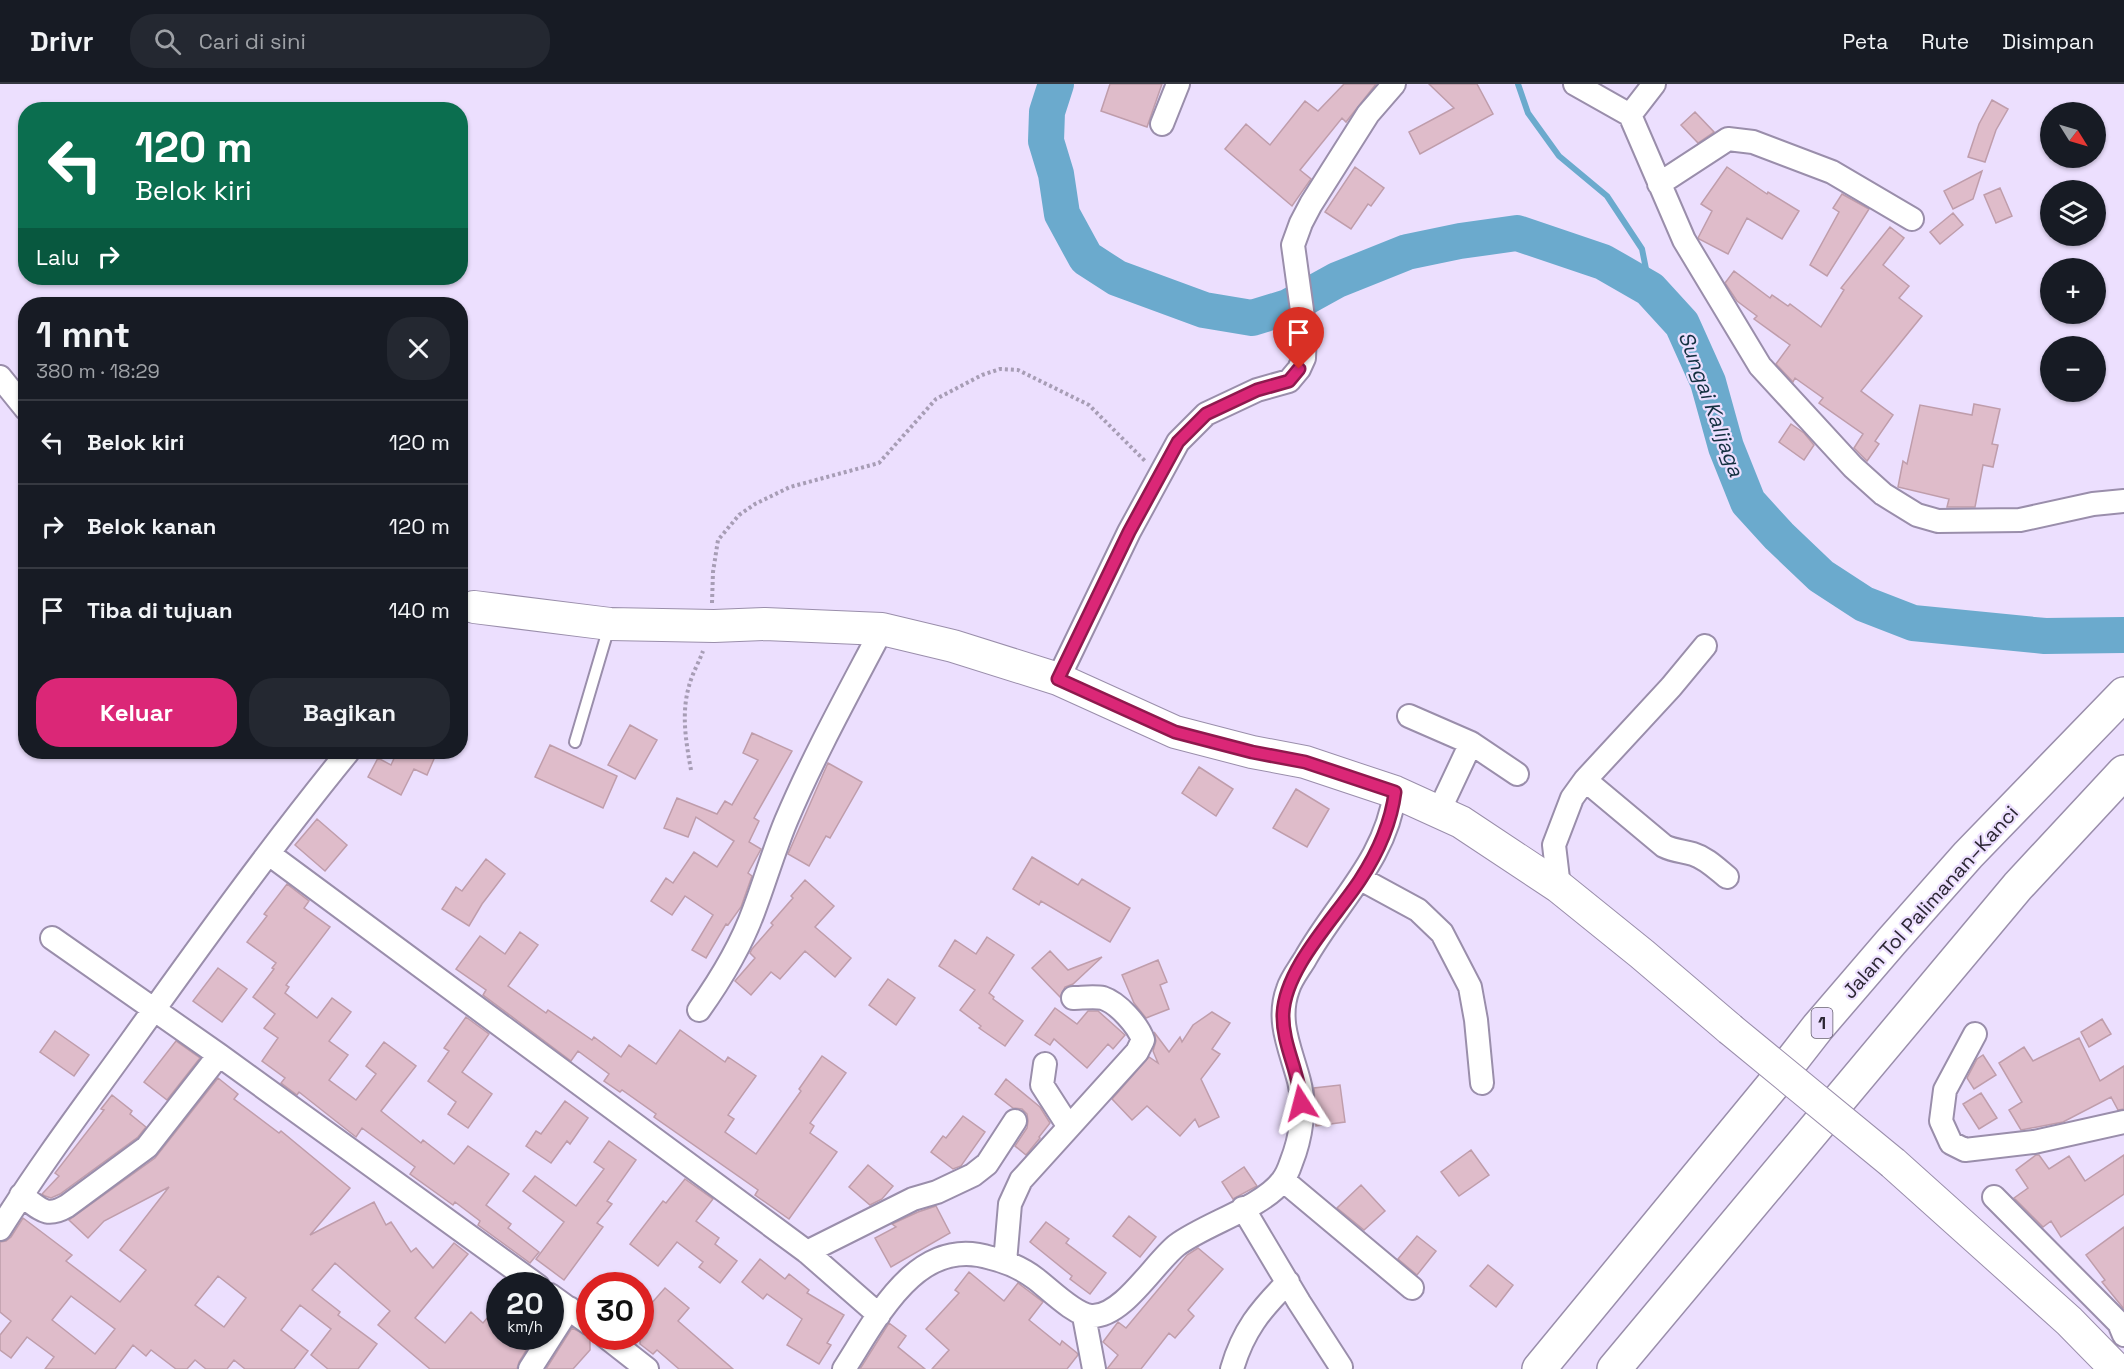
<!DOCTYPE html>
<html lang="id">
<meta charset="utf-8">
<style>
:root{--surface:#171b24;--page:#242831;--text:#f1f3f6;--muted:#9ea1a6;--line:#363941;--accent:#db2777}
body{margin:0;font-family:"Space Grotesk",sans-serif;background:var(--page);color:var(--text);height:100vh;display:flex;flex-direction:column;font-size:22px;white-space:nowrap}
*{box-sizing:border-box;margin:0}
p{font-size:20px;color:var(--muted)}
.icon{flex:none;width:33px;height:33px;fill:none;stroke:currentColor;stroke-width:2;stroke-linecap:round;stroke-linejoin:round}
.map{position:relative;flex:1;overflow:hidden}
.panel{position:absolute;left:18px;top:213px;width:450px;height:462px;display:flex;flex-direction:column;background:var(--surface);border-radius:24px;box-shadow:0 2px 4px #0004}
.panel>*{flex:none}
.hud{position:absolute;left:18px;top:18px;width:450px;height:183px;border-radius:24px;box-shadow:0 2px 4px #0004;background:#0b6e4f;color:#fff;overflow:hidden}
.needle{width:39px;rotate:127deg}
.fabs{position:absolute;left:2040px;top:18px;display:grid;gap:12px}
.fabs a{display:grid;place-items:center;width:66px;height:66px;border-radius:50%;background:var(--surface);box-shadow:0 2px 4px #0004;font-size:30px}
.speed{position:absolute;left:486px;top:1188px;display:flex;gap:12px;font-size:30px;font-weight:700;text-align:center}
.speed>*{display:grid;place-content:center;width:78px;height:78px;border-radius:50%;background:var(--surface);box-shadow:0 2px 4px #0004;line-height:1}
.speed small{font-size:15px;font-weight:400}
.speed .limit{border:9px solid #d22;background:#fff;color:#111}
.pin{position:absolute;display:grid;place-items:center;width:51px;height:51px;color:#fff;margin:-62px -26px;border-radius:50% 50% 50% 0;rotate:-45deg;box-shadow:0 0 6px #0007}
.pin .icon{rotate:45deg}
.me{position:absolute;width:66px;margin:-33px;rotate:351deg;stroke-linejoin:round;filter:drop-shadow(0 0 4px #0008)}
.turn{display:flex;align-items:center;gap:21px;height:126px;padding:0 18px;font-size:27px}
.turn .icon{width:78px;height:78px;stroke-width:2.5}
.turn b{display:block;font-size:42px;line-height:51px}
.then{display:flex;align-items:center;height:57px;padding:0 18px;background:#0003;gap:12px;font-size:22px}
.round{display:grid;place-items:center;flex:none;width:63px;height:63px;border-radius:24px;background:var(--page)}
.summary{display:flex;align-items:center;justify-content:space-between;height:102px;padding:0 18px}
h1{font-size:36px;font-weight:700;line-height:45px}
.cta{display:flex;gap:12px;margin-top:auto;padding:12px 18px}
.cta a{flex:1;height:69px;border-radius:24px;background:var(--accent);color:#fff;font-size:24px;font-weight:700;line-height:69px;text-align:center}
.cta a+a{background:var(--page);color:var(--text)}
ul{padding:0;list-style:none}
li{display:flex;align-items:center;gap:18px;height:84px;padding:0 18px;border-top:2px solid var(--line)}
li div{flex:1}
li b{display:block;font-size:22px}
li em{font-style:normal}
header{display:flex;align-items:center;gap:36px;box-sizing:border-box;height:84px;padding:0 30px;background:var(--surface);border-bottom:2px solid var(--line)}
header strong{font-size:28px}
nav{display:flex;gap:33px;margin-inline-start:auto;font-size:21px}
.search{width:420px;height:54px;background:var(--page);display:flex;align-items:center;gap:15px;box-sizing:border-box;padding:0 21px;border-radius:24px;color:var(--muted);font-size:22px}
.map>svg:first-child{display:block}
</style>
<header>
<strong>Drivr</strong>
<div class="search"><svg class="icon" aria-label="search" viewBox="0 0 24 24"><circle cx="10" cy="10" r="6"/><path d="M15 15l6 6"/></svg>Cari di sini</div>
<nav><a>Peta</a><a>Rute</a><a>Disimpan</a></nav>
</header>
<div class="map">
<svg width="2124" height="1285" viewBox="0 0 2124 1285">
<rect width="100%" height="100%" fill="#ecdffe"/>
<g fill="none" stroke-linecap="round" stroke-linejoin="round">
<!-- stream -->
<path stroke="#6baacd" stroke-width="6" d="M1518 0 1528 29 1559 72 1607 112 1642 165 1650 205"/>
<!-- river -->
<path stroke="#6baacd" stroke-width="36" d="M1056 0 1047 28 1046 57 1056 90 1062 130 1086 174 1117 194 1204 226 1252 234 1288 223 1337 196 1407 168 1460 157 1517 149 1603 178 1650 205 1682 240 1708 298 1726 363 1748 418 1779 452 1821 492 1864 520 1913 539 2045 552 2124 551"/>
</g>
<!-- building -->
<path fill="#dfbcca" stroke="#bf9dab" stroke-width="1.5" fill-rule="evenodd" d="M1110 0H1162L1147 43 1101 27Z
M1344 0H1376L1346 38 1342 34 1300 86 1311 95 1292 122 1225 65 1246 40 1270 61 1305 17 1318 27Z
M1429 0H1477L1493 30 1420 70 1409 48 1454 24Z
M1992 16 2008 25 1996 46 1985 78 1968 73 1979 40Z
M1695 28 1714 48 1698 59 1681 41Z
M1355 83 1384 104 1371 122 1368 120 1351 145 1325 128Z
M1727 83 1767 110 1768 108 1799 127 1782 155 1747 134 1728 170 1699 155 1698 154 1712 127 1701 120Z
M1982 87 1973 115 1953 125 1944 107Z
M2000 104 2012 132 1996 139 1984 111Z
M1842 110 1869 125 1827 192 1810 181 1839 128 1833 124Z
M1953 129 1963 141 1940 160 1930 148Z
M1890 143 1904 154 1883 181 1909 202 1899 214 1922 232 1861 307 1893 331 1875 357 1879 360 1867 377 1854 364 1863 350 1819 319 1823 314 1795 294 1793 298 1776 280 1790 261 1754 235 1757 232 1737 217 1725 199 1734 187 1770 214 1772 211 1788 222 1790 220 1821 243 1844 206 1841 204Z
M1974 320 2000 325 1992 360 1998 361 1993 383 1983 381 1975 423H1947L1949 415 1898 403 1903 377 1907 380 1920 321 1972 331Z
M1791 340 1804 349 1814 361 1804 376 1779 358Z
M630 641 657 656 635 695 608 681Z
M752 649 792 667 754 734 759 737 749 758 761 765 748 789 752 792 741 823 728 841 726 840 706 874 692 866 713 831 685 812 672 831 651 817 666 794 673 799 694 768 717 783 734 757 696 733 688 753 664 744 677 714 717 730 725 717 732 721 758 676 743 669Z
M550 661 617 692 603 724 535 693Z
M397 668H437L427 691 414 685 401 711 368 693 378 674 391 681Z
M828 679 862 698 830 754 826 752 809 782 788 770Z
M1199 683 1233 705 1216 732 1182 709Z
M1296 705 1329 725 1307 763 1273 744Z
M317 735 347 761 325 787 295 761Z
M1032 773 1078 801 1082 795 1130 824 1110 858 1041 817 1039 821 1013 805Z
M486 775 505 790 482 820 469 842 442 825 456 803 462 807Z
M805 796 834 822 815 843 851 874 835 893 805 867 780 895 771 888 751 911 735 897 755 874 750 869 752 865 773 841 771 839 793 814 791 812Z
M287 800 309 817 304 824 330 843 286 901 289 903 285 909 317 934 332 914 351 928 329 957 348 971 329 996 356 1016 376 990 366 982 384 958 416 982 381 1027 421 1059 423 1056 454 1080 468 1062 509 1090 486 1121 511 1140 508 1144 539 1168 530 1179 478 1141 480 1137 455 1118 453 1121 410 1090 415 1083 362 1044 356 1053 299 1008 297 1011 281 999 285 994 262 977 278 954 264 944 275 930 253 913 274 885 272 884 276 879 247 858 267 832 264 830Z
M520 848 538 861 508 902 546 929 548 926 592 956 594 953 621 973 629 961 656 980 680 946 725 978 728 973 756 992 728 1031 734 1035 725 1048 756 1070 801 1007 799 1005 822 972 846 989 810 1039 814 1042 810 1049 837 1068 789 1135 755 1111 758 1106 654 1033 656 1030 622 1006 620 1008 604 997 609 990 578 967 571 977 483 911 486 906 456 885 480 852 505 870Z
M987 853 1014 871 989 909 994 913 993 915 1023 937 1005 962 979 944 981 942 960 926 975 906 939 882 955 856 976 870Z
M1050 867 1068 886 1102 873 1073 900 1065 903 1060 913 1032 884Z
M1158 876 1167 898 1160 901 1169 925 1146 934 1134 919 1122 891Z
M218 884 247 905 222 938 193 917Z
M888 895 915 914 896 941 869 921Z
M1055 924 1077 940 1088 927H1098L1125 951 1113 965 1108 960 1087 984 1054 955 1050 961 1035 951Z
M1212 928 1230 939 1212 965 1220 970 1201 995 1219 1033 1199 1043 1195 1035 1180 1052 1147 1022 1132 1036 1112 1015 1149 973 1158 979 1153 967 1156 957 1154 948 1169 968 1180 953 1182 958 1193 941Z
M466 933 489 950 462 988 492 1010 468 1044 448 1030 456 1018 428 997 449 967 444 964Z
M2102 935 2111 950 2089 963 2081 948Z
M55 947 89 971 74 992 40 968Z
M2079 954 2100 997 2124 982V1025L2118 1026 2111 1013 2063 1038 2021 1046 2009 1026 2022 1018 1999 979 2024 963 2033 977Z
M176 957 200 974 167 1016 144 998Z
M1983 971 1996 991 1974 1005 1967 994 1977 975Z
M218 994 238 1010 234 1015 279 1049 281 1047 350 1104 310 1151 374 1118 386 1141 391 1138 411 1168 416 1164 433 1184 454 1159 468 1170 415 1234 445 1259 471 1228 483 1239 500 1219V1252H535L519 1278 517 1285H430L378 1241 390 1227 335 1179 312 1206 340 1228 338 1231 377 1260 358 1285H328L311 1271 331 1245 300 1221 281 1246 308 1267 294 1285H245L234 1276 227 1285H206L195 1276 187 1285H176L151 1266 146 1272 133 1261 115 1285H45L54 1273 27 1253 11 1274 0 1266V1251L11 1237 0 1228V1158L6 1157 11 1153 23 1134 72 1171 66 1177 120 1218 146 1186 120 1166 169 1103 104 1137 88 1154 69 1136 155 1074ZM218 1192 246 1214 224 1243 195 1221ZM71 1212 115 1245 95 1270 52 1236Z
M1006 995 1040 1023 1050 1039 1039 1053 1040 1054 1026 1071 1015 1062 1027 1044 1028 1037 1027 1030 1022 1025 1013 1024 995 1010Z
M1340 1001 1345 1038 1316 1042 1314 1004Z
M1981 1009 1997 1034 1979 1045 1963 1020Z
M112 1011 132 1027 130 1030 146 1043 138 1053 60 1110 51 1114 45 1112 42 1110 59 1092 55 1089 104 1026 101 1025Z
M565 1017 588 1034 570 1060 567 1057 551 1079 526 1062 536 1047 541 1050Z
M963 1032 985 1048 961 1082 953 1085 931 1068 943 1052 946 1054Z
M609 1057 636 1076 607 1117 612 1120 597 1139 603 1143 564 1196 536 1175 564 1138 523 1107 535 1092 576 1122 604 1085 594 1078Z
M1471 1066 1489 1091 1459 1112 1441 1088Z
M2036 1071H2039L2049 1085 2069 1072 2085 1097 2124 1071V1110L2061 1153 2051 1137 2043 1143 2014 1114 2028 1104 2016 1086Z
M868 1081 893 1102 882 1115 870 1121 849 1103Z
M1244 1083 1257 1102 1233 1115 1222 1098Z
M685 1095 713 1115 696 1137 719 1154 715 1160 737 1177 720 1199 699 1183 703 1178 677 1158 658 1182 630 1160 663 1117 666 1119Z
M1361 1101 1385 1127 1364 1146 1337 1124Z
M936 1122 950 1149 891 1183 875 1154 896 1143 892 1140 918 1128Z
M1129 1132 1156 1153 1140 1173 1113 1152Z
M1046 1138 1069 1155 1066 1159 1106 1189 1090 1210 1070 1195 1072 1192 1030 1158Z
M2124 1143V1225L2102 1198 2105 1196 2086 1171Z
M1417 1152 1436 1167 1417 1191 1398 1175Z
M1198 1164 1223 1185 1188 1226 1194 1232 1175 1254 1169 1249 1141 1285H1107L1118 1271 1103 1258 1118 1238 1126 1244 1187 1171Z
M760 1175 785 1195 789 1190 809 1206 807 1209 844 1231 827 1259 831 1261 819 1280 787 1261 802 1235 767 1210 763 1215 742 1198Z
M1488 1181 1513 1201 1496 1223 1470 1202Z
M969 1188 1004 1217 1018 1199 1043 1218 1029 1236 1060 1261 1062 1257 1077 1269 1078 1271 1067 1285H932L949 1266 926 1245 959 1209 955 1206Z
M665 1204 689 1224 678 1237 733 1285H679L657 1266 653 1270 640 1260V1213L650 1221Z
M889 1239 906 1252 898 1263 925 1285H860Z
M572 1244 590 1253V1266L573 1285H546Z"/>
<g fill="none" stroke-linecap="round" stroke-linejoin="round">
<defs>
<path id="lane" d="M575 658 609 543"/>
<path id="street" d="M1575 0 1630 31 1684 156 1760 282 1853 383 1883 410 1917 431 1938 437 2020 436 2093 420 2124 417
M1630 31 1654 0
M1162 40 1178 0
M1659 100 1728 55 1753 58 1832 88 1912 135
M0 293 26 325
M1058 595 1129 448 1178 358 1206 330 1257 306 1289 297 1299 285 1304 274 1305 248 1293 161 1301 139 1311 120 1368 30 1394 0
M1409 632 1471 659 1439 727
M1471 659 1517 690
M1585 696 1664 762C1674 767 1683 767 1693 770 1706 774 1716 784 1727 793
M269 770 807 1168 879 1231
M1361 795 1418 826 1442 849 1470 903 1476 936 1482 999
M1559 803 1554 761 1572 714 1585 696 1671 603 1705 562
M52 854 219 971 538 1202
M699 926C721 895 741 862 754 826 765 797 774 766 786 737 814 671 849 608 882 545
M1975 950 1945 1006 1941 1037 1951 1059 1965 1066 2034 1058 2124 1038
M1045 980 1042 1001 1069 1043
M1283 1096 1412 1204
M21 1111C40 1124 45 1135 67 1122L147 1063 219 971
M1994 1113 2119 1239 2124 1251
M1243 1124 1299 1218 1341 1283
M0 1145C40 1081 86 1020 130 959 201 860 272 761 348 668
M807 1168 913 1115 937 1108 973 1091 987 1080 1015 1037
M1005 1178 1010 1120 1021 1096 1137 968 1143 956C1138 941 1118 919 1103 914 1094 912 1081 914 1073 914
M550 1211 590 1240
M1084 1232 1094 1285
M605 1252 647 1285
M530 1285 569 1224
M844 1285C877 1234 917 1150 991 1174 1007 1178 1023 1185 1036 1195 1049 1205 1076 1232 1092 1232 1123 1233 1155 1178 1177 1161 1205 1140 1263 1123 1282 1097 1286 1092 1289 1085 1291 1079 1301 1054 1306 1023 1299 997 1291 966 1276 937 1288 905 1291 895 1299 885 1305 875 1337 818 1386 776 1395 708
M1232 1285C1243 1247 1260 1226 1288 1198"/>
<path id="secondary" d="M474 523 610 540 714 542 765 540 882 545 953 562 1058 595 1175 648 1252 668 1305 678 1395 708 1461 738 1559 803 1642 870 1730 945
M1893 1079 2069 1237 2116 1285"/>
<path id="highway" d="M1539 1285 1772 1002 1818 943 1891 858 1968 771 2124 610
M1614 1285 2018 802 2124 688"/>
</defs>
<!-- lane casing -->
<use href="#lane" stroke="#9a8eab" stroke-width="14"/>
<!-- street casing -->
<use href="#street" stroke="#9a8eab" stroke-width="26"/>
<!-- secondary casing -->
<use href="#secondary" stroke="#9a8eab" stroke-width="34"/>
<!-- highway casing -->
<use href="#highway" stroke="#9a8eab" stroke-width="36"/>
<!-- path -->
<path stroke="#a79db5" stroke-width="4" stroke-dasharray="3 3" stroke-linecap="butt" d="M712 519 713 488 718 456 739 431 755 420 790 403 879 379 936 315 982 291 1000 285 1018 286 1089 321 1145 377
M691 686C686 658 681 630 689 602 692 590 699 578 703 567"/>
<!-- lane -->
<use href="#lane" stroke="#fff" stroke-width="10"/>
<!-- street -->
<use href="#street" stroke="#fff" stroke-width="22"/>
<!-- secondary -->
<use href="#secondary" stroke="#fff" stroke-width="32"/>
<!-- highway -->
<use href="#highway" stroke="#fff" stroke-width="33"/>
<defs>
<path id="secondary-bridge" d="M1730 945 1893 1079"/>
</defs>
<!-- secondary-bridge casing -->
<use href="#secondary-bridge" stroke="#9a8eab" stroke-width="34" stroke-linecap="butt"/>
<!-- secondary-bridge -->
<use href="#secondary-bridge" stroke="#fff" stroke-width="32"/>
</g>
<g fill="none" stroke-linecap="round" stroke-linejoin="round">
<defs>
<path id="route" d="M1299 285 1289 297 1257 306 1206 330 1178 358 1129 448 1058 595 1175 648 1252 668 1305 678 1395 708C1391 739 1377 770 1360 796 1335 834 1285 884 1283 930 1282 961 1300 989 1301 1019"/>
</defs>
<!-- route casing -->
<use href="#route" stroke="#8e194d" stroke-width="15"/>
<!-- route -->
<use href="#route" stroke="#db2777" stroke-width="10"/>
</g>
<g text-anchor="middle" stroke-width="4.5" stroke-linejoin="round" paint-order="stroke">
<!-- shield labels -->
<rect fill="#ecdffe" stroke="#655e6f" stroke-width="1.5" x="1811.5" y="924" width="21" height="30" rx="4.5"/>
<g font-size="18" font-weight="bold" fill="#2b2632">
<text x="1822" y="945">1</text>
</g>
<!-- street labels -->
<g font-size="20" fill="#2b2632" stroke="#ecdffe">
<text transform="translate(1930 818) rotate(-48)" y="7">Jalan Tol Palimanan–Kanci</text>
</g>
<!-- water labels -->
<g font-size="21" font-style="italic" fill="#133040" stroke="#ecdffe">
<text transform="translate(1711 320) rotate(70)" y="7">Sungai Kalijaga</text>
</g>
</g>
</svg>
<div class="fabs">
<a><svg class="needle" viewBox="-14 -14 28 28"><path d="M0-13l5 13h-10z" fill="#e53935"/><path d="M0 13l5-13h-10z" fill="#9ea1a6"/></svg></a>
<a><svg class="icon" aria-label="layers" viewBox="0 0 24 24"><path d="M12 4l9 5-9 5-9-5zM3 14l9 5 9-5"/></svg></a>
<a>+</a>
<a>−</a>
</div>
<div class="speed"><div>20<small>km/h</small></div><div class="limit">30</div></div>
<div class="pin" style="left:1299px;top:285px;background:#d93025"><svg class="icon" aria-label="arrive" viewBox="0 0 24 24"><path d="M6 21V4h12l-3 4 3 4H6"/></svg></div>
<svg class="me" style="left:1301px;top:1019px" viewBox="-20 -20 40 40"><path d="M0-17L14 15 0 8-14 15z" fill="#db2777" stroke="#fff" stroke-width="4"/></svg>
<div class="hud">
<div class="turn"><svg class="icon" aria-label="left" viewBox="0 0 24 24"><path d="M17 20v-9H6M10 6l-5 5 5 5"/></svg><div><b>120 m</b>Belok kiri</div></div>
<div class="then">Lalu<svg class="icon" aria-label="right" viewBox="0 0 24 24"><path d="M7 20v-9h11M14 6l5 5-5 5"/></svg></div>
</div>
<section class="panel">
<div class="summary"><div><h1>1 mnt</h1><p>380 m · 18:29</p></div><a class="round"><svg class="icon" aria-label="close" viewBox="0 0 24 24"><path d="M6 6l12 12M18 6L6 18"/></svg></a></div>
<ul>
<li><svg class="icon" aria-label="left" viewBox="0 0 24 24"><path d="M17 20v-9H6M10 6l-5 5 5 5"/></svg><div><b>Belok kiri</b></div><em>120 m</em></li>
<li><svg class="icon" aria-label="right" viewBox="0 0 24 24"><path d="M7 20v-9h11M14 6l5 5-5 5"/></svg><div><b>Belok kanan</b></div><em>120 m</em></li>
<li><svg class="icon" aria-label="arrive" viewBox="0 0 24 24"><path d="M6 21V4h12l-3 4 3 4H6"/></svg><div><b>Tiba di tujuan</b></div><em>140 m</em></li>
</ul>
<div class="cta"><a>Keluar</a><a>Bagikan</a></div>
</section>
</div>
